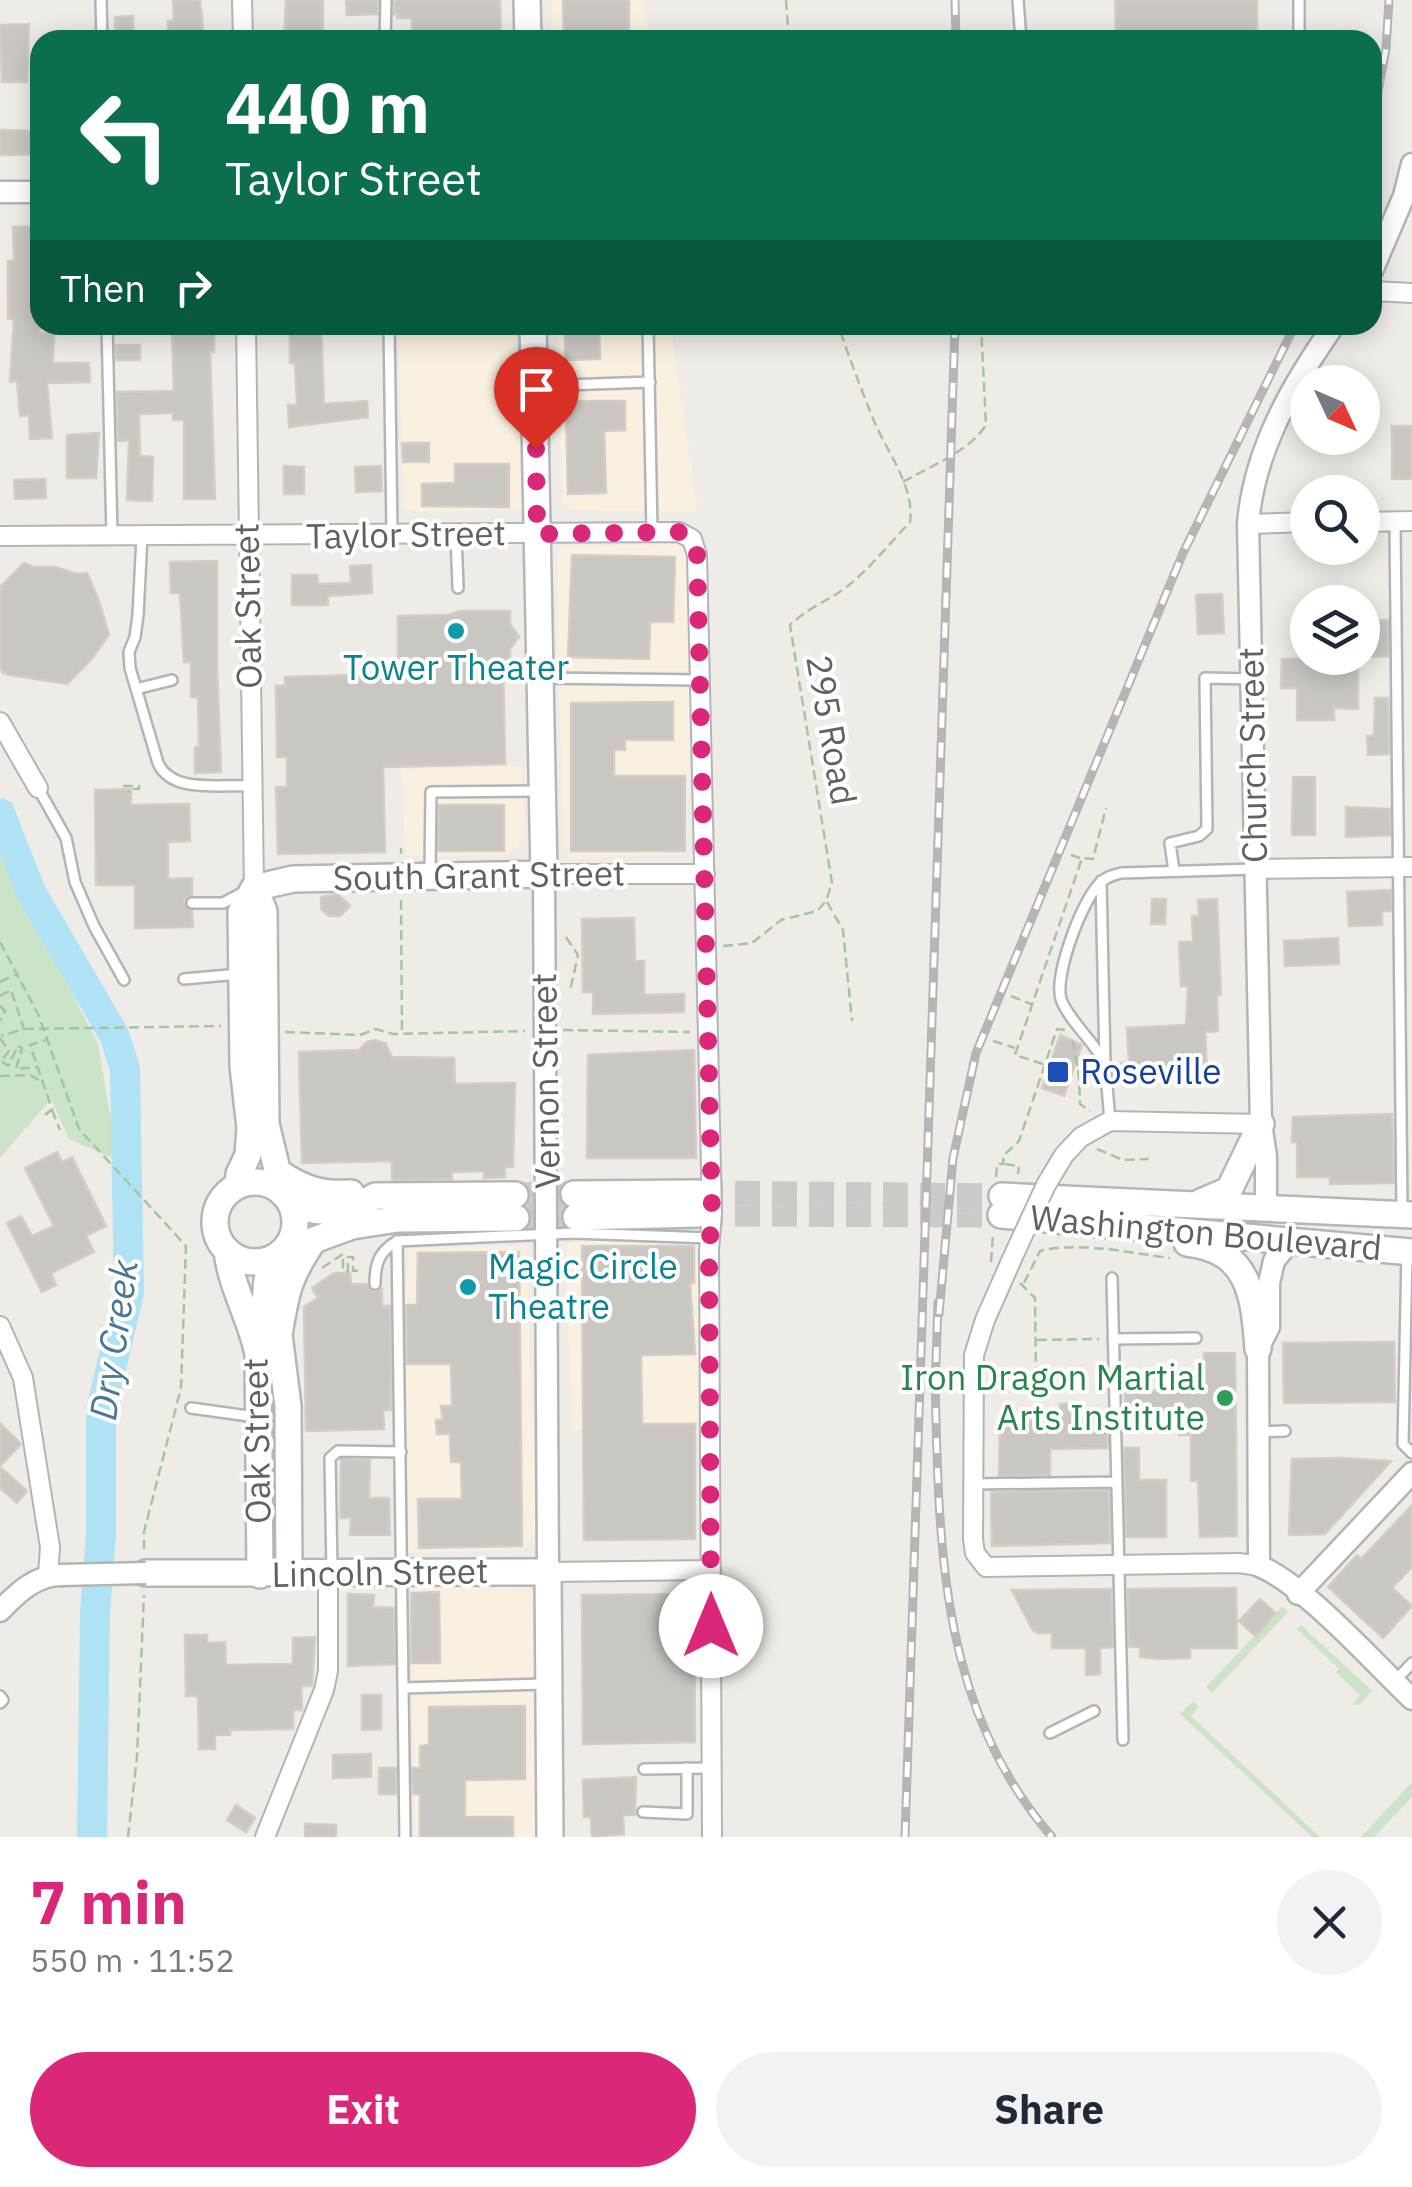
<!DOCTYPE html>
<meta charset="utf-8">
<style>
:root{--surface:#fff;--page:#f2f2f3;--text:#1f2937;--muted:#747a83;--accent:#db2777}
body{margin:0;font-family:"IBM Plex Sans",sans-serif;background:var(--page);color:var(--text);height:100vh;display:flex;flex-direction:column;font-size:38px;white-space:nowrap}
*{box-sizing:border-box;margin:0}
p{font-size:32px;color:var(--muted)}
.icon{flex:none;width:55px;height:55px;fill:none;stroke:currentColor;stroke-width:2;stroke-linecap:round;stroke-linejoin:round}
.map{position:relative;height:1837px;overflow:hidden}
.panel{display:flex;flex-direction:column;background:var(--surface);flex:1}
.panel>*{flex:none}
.banner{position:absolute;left:30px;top:30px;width:1352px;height:305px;border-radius:30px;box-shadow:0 5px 25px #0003;background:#0b6e4f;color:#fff;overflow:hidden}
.needle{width:65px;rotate:134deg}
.controls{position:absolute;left:1290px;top:365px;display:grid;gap:20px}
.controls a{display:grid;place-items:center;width:90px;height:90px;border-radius:50%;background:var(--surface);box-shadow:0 5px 25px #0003;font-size:50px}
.pin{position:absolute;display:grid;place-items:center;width:85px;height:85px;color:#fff;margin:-102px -42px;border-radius:50% 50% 50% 0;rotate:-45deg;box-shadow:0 0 10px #0007}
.pin .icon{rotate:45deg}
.me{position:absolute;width:110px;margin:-55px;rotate:0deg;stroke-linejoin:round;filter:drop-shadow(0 0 8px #0008)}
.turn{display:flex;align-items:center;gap:35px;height:210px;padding:0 30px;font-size:45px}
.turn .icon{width:130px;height:130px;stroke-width:2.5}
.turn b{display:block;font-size:70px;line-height:85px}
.then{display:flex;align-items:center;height:95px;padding:0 30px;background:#0003;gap:20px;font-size:38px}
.round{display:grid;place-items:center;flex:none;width:105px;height:105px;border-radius:52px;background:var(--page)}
.summary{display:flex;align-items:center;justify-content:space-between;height:170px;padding:0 30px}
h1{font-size:60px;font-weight:800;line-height:75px;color:var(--accent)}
.primary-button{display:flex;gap:20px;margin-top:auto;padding:20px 30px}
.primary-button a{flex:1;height:115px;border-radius:60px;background:var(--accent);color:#fff;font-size:40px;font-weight:800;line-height:115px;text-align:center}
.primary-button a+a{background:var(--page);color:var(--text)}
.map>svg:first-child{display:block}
</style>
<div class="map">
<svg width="1412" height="1837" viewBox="0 0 1412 1837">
<rect width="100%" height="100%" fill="#efece7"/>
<!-- commercial -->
<path fill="#faf0e0" d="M551 0H645L647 40H551Z
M398 325H515L522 507 517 509 414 512 403 506Z
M558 325H671L698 512 573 510 562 503Z
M677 544 688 551 691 671H558L557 556 563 547Z
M559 682 691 685 687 853 575 859 568 855 563 847Z
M521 766 525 838 516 849 508 855 406 856 401 769Z
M586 1238 699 1240 702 1422 572 1431 565 1254 569 1243Z
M526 1246 537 1530 523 1549 408 1553 404 1346 408 1248Z
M523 1585 532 1591 537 1602 536 1837H415L411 1593 418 1587Z"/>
<!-- green -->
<path fill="#cbe3c6" d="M0 853 98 1044 116 1151 112 1158 69 1139 51 1099 0 1158Z
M1282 1607 1288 1612 1212 1693 1206 1687Z
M1301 1625 1372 1691 1359 1705H1352L1360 1695 1336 1672 1339 1669 1297 1629Z
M1193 1701 1199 1707 1191 1716 1320 1837H1312L1180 1714Z
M1412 1782V1797L1374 1837H1361Z"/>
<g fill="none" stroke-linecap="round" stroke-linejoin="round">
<!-- river -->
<path stroke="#b0e2f6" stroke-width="30" d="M0 813 31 892 114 1035 125 1068 129 1293 101 1410V1534L95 1612 92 1837"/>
</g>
<!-- building -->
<path fill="#cac7c3" stroke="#d3cdc6" stroke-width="2.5" d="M173 0H200L204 40H168V21L174 20Z
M286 0H323V40H284Z
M346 0H378V14L347 15Z
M394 0H500L501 37 412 39V18H397V13L394 14Z
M563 0H629V33H622V40H564Z
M1115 0H1257V40H1116Z
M133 16 134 39H115V17Z
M29 24 27 82H2L0 25Z
M0 130 40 131V154L0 155Z
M40 226V333L54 334 53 363H89L90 382 47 383 52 438 30 439 29 415 20 416 17 381 10 382 14 319H8V261H14L13 227Z
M290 325H321L324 404 367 401 368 417 289 427 288 405H297L295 363H290Z
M565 325H599L600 359 565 360Z
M214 331V352H210L215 499H184V420H173V413L139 414 140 456 153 457 152 501 127 500 129 440 118 441 117 392 174 391 172 332Z
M116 345H140V360H116Z
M566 401H625V430L604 431 606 493 568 494Z
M1392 426H1412V479H1392Z
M99 433 96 478H67V435Z
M402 443H429V462H403Z
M455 464H509V507L422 506V484L455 483Z
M284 466 304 467V494H284Z
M381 466 382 491 356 492 355 467Z
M45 479 46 498 15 499 14 480Z
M572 555 675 557 673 622H650L649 659 568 657Z
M217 561V667L221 772 195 773V747H199L198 697H191V662H184L180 593H171L170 562Z
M24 563 33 567H55L77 574 87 573 100 604 109 635 90 661 67 684 10 675 3 673 0 667V587Z
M371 565 372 593 328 596V605H292V575H317L318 584 351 583 350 566Z
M1222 594 1224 633 1198 634 1196 595Z
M460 611H510V624L519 637 510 649V663H503L505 764 383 767 385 852 278 854 276 787H287V757H277L276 686H285V677L398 674V616L448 615Z
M1388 620V656L1362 657V621Z
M1318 658H1358V709L1334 708V720H1297V688H1281L1282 659Z
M1375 698H1388L1389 754 1368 755 1367 736H1374Z
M673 702V740H625V750H614V776H685V851H571V703Z
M1293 777H1315V835H1292Z
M131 789V805L189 804 190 841 168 842V879L192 878V895L186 898 184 904 192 911 193 927 135 928V885H96L95 790Z
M439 805H504V851H438Z
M1346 807 1390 809V835L1346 837Z
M1391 890V911H1382V925L1349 926 1347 892Z
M338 894 350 906 340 916H329L321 909V897Z
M1152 899H1166L1165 924H1151Z
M1217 899 1221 995H1217L1218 1031 1205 1032 1207 1074 1122 1080 1121 1063 1129 1062 1127 1028 1186 1025 1188 986H1181L1179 942H1193L1192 916H1199L1198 900Z
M634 918 635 961H644V995L684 994V1012L593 1014V992H583L582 919Z
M1338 938 1339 964 1285 966 1284 941Z
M1060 1035 1082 1045 1064 1096 1042 1088Z
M375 1040 385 1043 392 1057 454 1058 455 1084 515 1083 513 1167H505V1177L484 1178V1171L452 1172V1179L392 1180V1161L302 1163 299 1052 359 1050 367 1042Z
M694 1050 696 1158H587L588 1055Z
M1392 1114 1394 1183 1330 1184V1177H1297V1142H1292L1293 1117Z
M57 1152 62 1162 72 1157 106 1226 86 1236 94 1252 51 1273 56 1285 42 1292 7 1223 21 1216 32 1236 54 1226 25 1168Z
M582 1246H694V1283H690L695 1354 641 1355 642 1424H695V1539L584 1540Z
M519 1252 522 1546 419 1548 418 1499H462L461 1462H451L450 1434H437L436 1420H443L441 1406H452L451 1364H407L406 1305H417L418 1253Z
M334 1273H350L351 1284H367L372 1291 382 1289V1306H390L391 1410H383L384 1429 306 1431 304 1307 318 1298 312 1288Z
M1394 1342 1395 1402 1284 1403 1283 1343Z
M1204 1353H1235L1237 1536 1200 1537 1198 1481H1191V1435H1179V1412L1125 1413V1391L1203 1390Z
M1079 1403V1418H1107L1108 1448 1050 1449V1475L999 1476 1000 1421 1060 1420V1404Z
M0 1423 21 1444 0 1466Z
M1124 1448H1139V1480H1166V1537H1126Z
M1341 1458 1391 1461 1325 1534 1289 1535 1292 1459Z
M341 1459 370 1460 369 1498H389L390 1535H350L351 1518H340Z
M0 1467 27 1491 17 1503 0 1488Z
M1109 1490 1110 1543 992 1546 991 1492Z
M1412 1505V1567L1392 1588 1412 1606 1383 1638 1328 1587 1357 1555 1361 1559Z
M1236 1588 1237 1648H1190V1658L1158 1659 1140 1657V1647H1129L1128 1589Z
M1111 1589 1113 1647 1100 1648V1674L1086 1675V1648H1052V1633H1037L1032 1629 1012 1590Z
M439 1592 440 1663H411V1593Z
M348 1594 374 1595 373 1607 394 1608 395 1664 348 1666Z
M694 1594 695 1742 583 1744 582 1595Z
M1260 1599 1275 1613 1256 1637 1239 1621Z
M185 1635H207V1643L225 1642 226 1665 293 1664V1638L315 1637 312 1686H301L302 1710H293V1729L230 1730V1735H215V1749H199L198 1696H186Z
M362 1695H381V1729L362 1730Z
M525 1706V1779L465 1780V1817H513V1837H420V1794H413L412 1768H420V1746L429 1745V1707Z
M371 1754V1777L333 1778V1755Z
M379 1768H396V1794H379Z
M636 1777 635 1815H623L624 1834 592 1837 591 1817H584L583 1780Z
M236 1805 255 1818 246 1832 227 1820Z
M305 1824 336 1825V1837H305Z"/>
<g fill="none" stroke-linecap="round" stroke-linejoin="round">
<!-- secondary-tunnel -->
<path stroke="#cbcac6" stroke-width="25" stroke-dasharray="25 12" stroke-linecap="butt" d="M698 1193 1002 1196
M515 1195 574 1194
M698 1214 1001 1215
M516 1218 576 1217"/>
<defs>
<path id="service" d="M101 0 102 40
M1018 0 1021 40
M385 40 386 0
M1299 40V0
M107 325 112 536
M389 325 392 532
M648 325 652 532
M538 386 650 382
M1395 522 1402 1212
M456 534 458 588
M142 536 138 615 135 637 129 652 130 668 158 763C172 794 220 784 250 786
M543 678 700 680
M136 689 172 680
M38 788 66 838 75 882 94 926 124 980
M1174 871 1170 843 1199 836 1207 829 1205 678 1251 679
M430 872 431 792 540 791
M1101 881 1105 1063 1110 1121
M192 903H223L242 893
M184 979 239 974
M1105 1063C1094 1042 1067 1018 1061 999 1054 975 1082 900 1100 883 1106 877 1113 875 1121 873L1255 869
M1407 1254 1403 1444 1412 1453
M1112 1278 1123 1740
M375 1284C375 1263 379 1252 397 1241
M1113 1339 1196 1338
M191 1408 256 1417
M1258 1432 1285 1431
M973 1484 1115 1482
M332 1571 330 1458 338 1451 401 1452
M1394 1682 1412 1663
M403 1688 546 1684
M0 1696 3 1700 0 1703
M1050 1733 1094 1711
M644 1769 712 1768
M643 1812 687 1814V1768
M405 1837 397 1241 573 1233 710 1238"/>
<path id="minor" d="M242 0 243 40
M1372 291 1412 293
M246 325 254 888
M1362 522 1412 521
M1248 524 1308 522
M0 536 679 532 692 539 697 555 712 1213 709 1250 712 1837
M0 722 38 788
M1255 869 1412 867
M544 874H705
M1064 1155 1081 1137 1110 1121 1261 1124
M1011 1261 985 1320 974 1355 973 1539 975 1553 986 1567 1239 1563 1259 1566
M0 1326 23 1378 50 1547 48 1575
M548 1572 711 1570
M265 1837 324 1690 328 1671V1574"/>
<path id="tertiary" d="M0 192H40
M1372 271 1404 196 1412 164
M544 874 548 1572
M1266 1206V1156L1261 1124 1248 524C1254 450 1292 385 1334 325
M1290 1241 1274 1261 1269 1283V1327L1258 1349 1259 1566C1303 1583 1375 1664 1412 1699
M1298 1594 1412 1473
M0 1611C17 1593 36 1575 61 1575"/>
<path id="secondary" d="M527 0 528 40
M254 888 293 879 544 874 533 325
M254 888 264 911 266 1124 283 1194
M278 1172C303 1189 321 1195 351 1193
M215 1222a40 40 0 1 1 80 0a40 40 0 1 1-80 0Z
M238 1186 239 1174 248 1155 250 1128 243 1066 241 912 254 888
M574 1194 698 1193
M1002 1196 1412 1215
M290 1202C318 1217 350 1213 375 1196L515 1195
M1201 1202 1229 1190 1261 1124
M1001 1215 1412 1252
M576 1217 698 1214
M1187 1243C1250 1250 1254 1296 1258 1349
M227 1251C231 1287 251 1319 258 1354L260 1575
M284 1251 352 1226 398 1219 516 1218
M275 1257 267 1280 265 1301 267 1319 279 1335 288 1406 289 1574
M279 1335C286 1292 288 1278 313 1241
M146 1573 548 1572 550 1837"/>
</defs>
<!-- service casing -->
<use href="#service" stroke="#b2b4b7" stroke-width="14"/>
<!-- minor casing -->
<use href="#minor" stroke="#b2b4b7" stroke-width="22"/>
<!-- tertiary casing -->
<use href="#tertiary" stroke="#b2b4b7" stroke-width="25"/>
<!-- secondary casing -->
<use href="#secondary" stroke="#b3b6ba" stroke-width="30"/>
<!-- path -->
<path stroke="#a2c5a6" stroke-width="2.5" stroke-dasharray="10 5" stroke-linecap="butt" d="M786 0 789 40
M903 482C930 466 969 452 986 425L981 325
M123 786H139V789H129V793
M401 854V848
M1071 855 1080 858
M401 900 402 1032
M827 902 843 930 852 1021
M566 937 578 955 570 991
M0 942 39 1016 79 1129 186 1246 181 1388 144 1532V1552
M723 946 752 943 781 920 817 911 826 901 832 883 790 625C807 608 829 601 849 585 871 567 890 543 910 522 915 487 887 452 874 421 861 389 849 357 838 325
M0 982 17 974
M0 996 11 990 24 1029 1 1036
M1011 996 1031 1004
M0 1006 5 1011 0 1021
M563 1030 690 1032
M285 1032 360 1035 376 1029 393 1034 525 1031
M0 1038 9 1051 1 1061 8 1066 18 1046 22 1048 16 1069 37 1067
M993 1041 1015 1048
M1073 1041 1079 1077 1080 1104 1090 1111
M1043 1064 1015 1055 1082 858 1093 859 1106 808
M0 1076 30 1075 41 1081
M52 1110 60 1130
M45 1115 52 1109 30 1045 46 1040
M1097 1149 1123 1160 1149 1159
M1005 1164 1019 1166 1018 1174
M996 1177 997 1164H1003L1004 1155 1019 1141 1057 1029 1065 1030
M991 1262 993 1235
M322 1268 343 1254V1271H348V1257H353V1271L361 1270
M1020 1283 1035 1298 1036 1380
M1024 1283 1040 1251C1078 1241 1131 1253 1170 1258
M1037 1340 1099 1339
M128 1837 137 1757 144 1595"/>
<!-- service -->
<use href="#service" stroke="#fff" stroke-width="9"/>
<!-- minor -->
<use href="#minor" stroke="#fff" stroke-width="18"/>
<!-- tertiary -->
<use href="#tertiary" stroke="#fff" stroke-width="20"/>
<!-- secondary -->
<use href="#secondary" stroke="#fff" stroke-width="25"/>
<defs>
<path id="rail" d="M955 0 956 40
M1372 123 1386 49 1389 0
M939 1314 953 1158 976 1053 1183 553 1295 325
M935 1378C939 1543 938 1705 1052 1837
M935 1392 938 1302
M905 1837 955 325"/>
</defs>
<!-- rail casing -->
<use href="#rail" stroke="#b4b5b5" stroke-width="9"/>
<!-- rail -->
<use href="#rail" stroke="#fff" stroke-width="5" stroke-dasharray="15" stroke-linecap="butt"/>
<defs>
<path id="minor-bridge" d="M1011 1261 1046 1185 1064 1155"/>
<path id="tertiary-bridge" d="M61 1575 146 1573"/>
</defs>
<!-- minor-bridge casing -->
<use href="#minor-bridge" stroke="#b2b4b7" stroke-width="22" stroke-linecap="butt"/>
<!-- tertiary-bridge casing -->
<use href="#tertiary-bridge" stroke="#b2b4b7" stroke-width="25" stroke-linecap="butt"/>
<!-- path-bridge -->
<path stroke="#a2c5a6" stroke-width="2.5" stroke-dasharray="10 5" stroke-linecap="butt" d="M24 1029 221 1026"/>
<!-- minor-bridge -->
<use href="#minor-bridge" stroke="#fff" stroke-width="18"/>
<!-- tertiary-bridge -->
<use href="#tertiary-bridge" stroke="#fff" stroke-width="20"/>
</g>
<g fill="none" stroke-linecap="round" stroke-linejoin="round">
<!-- route -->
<path stroke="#db2777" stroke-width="18" stroke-dasharray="0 32.4" d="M536 449 537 534 679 532 692 538 697 554 712 1213 709 1250 711 1626"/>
</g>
<!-- markers -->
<g fill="#0f9aa8" stroke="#fff" stroke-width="4">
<circle cx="456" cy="631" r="10"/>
<circle cx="468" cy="1287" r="10"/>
</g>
<rect fill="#1a4fb4" stroke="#fff" stroke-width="4" x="1046" y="1060" width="24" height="24" rx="5"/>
<circle fill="#2e9e5b" stroke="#fff" stroke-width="4" cx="1225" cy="1398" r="10"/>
<g text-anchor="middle" stroke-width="8" stroke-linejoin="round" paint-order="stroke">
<!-- street labels -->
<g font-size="35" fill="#5e6265" stroke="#fff">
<text transform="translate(406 535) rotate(-1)" y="12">Taylor Street</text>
<text transform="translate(248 606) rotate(-91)" y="12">Oak Street</text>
<text transform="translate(831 730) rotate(80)" y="12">295 Road</text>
<text transform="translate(1253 755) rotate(-91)" y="12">Church Street</text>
<text transform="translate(479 876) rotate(-1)" y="12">South Grant Street</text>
<text transform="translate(546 1081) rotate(-91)" y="12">Vernon Street</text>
<text transform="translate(1206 1233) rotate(5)" y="12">Washington Boulevard</text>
<text transform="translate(257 1441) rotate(-91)" y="12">Oak Street</text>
<text transform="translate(380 1573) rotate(-1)" y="12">Lincoln Street</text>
</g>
<!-- culture labels -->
<g font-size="35" fill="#0d838f" stroke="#fff">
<text x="456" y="680">Tower Theater</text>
<text x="488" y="1279" text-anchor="start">Magic Circle<tspan x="488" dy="40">Theatre</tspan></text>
</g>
<!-- transit labels -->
<g font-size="35" fill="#164399" stroke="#fff" text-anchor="start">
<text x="1080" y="1084">Roseville</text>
</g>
<!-- leisure labels -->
<g font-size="35" fill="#27864d" stroke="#fff" text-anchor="end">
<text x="1205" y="1390">Iron Dragon Martial<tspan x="1205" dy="40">Arts Institute</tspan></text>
</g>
<!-- water labels -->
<g font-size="38" font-style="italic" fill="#477996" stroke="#fff">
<text transform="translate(114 1340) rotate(-82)" y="13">Dry Creek</text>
</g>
</g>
</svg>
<div class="controls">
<a><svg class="needle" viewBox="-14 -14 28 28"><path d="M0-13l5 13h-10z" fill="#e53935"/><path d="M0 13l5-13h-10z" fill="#747a83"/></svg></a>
<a><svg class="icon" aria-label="search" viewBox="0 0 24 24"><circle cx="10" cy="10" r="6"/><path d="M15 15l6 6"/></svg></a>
<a><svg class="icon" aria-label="layers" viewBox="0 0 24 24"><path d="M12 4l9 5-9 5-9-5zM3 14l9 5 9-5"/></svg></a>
</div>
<div class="pin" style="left:536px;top:449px;background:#d93025"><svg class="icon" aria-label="arrive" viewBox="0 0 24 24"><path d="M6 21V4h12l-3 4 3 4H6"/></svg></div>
<svg class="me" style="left:711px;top:1626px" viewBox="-20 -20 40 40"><circle r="19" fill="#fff"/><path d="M0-13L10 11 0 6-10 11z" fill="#db2777"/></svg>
<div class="banner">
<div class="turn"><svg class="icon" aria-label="left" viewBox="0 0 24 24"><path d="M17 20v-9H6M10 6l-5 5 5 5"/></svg><div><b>440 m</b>Taylor Street</div></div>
<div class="then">Then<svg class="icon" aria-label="right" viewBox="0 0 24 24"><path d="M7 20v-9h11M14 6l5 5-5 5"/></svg></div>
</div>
</div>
<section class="panel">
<div class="summary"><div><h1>7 min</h1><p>550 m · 11:52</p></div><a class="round"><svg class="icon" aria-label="close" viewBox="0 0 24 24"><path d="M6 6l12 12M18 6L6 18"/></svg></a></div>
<div class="primary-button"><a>Exit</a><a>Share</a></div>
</section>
